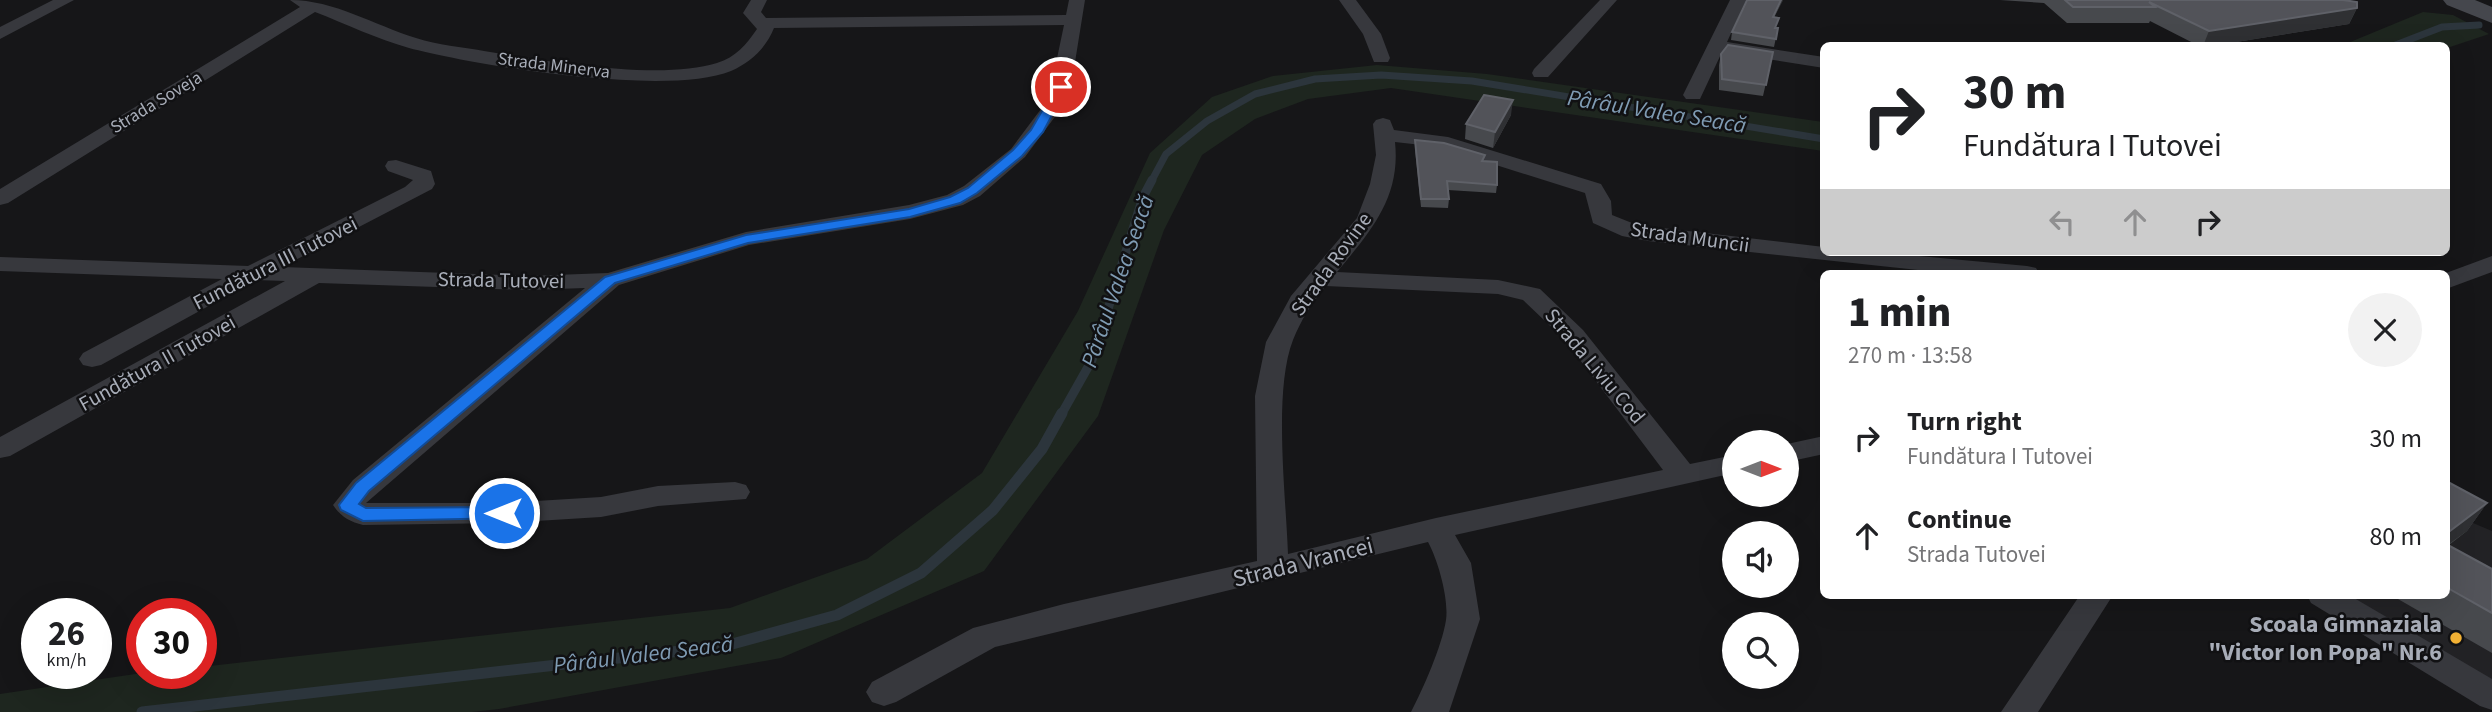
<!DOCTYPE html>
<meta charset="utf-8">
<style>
:root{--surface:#fff;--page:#f2f2f2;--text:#202124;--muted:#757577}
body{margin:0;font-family:"Source Sans 3",sans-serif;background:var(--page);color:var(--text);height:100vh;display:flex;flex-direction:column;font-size:26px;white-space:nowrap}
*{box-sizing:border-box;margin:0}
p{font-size:23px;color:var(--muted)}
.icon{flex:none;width:38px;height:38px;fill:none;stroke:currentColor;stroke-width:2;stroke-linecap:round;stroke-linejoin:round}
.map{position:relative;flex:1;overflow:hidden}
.panel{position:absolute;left:1820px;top:270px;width:630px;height:329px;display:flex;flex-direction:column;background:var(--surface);border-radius:10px;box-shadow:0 7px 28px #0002}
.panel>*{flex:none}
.top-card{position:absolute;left:1820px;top:42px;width:630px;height:214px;border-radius:10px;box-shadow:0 7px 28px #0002;background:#fff;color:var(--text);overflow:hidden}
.needle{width:46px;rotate:90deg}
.tools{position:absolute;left:1722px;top:430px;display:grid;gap:14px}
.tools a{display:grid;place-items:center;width:77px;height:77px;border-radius:50%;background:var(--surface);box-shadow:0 7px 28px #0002;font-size:35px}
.speed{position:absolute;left:21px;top:598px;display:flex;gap:14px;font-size:35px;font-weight:700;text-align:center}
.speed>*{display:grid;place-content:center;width:91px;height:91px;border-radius:50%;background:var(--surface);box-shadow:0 7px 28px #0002;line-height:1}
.speed small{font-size:18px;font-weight:400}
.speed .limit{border:10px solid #d22;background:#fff;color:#111}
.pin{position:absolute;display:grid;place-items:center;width:60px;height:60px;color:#fff;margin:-30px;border:4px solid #fff;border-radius:50%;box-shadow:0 2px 7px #0007}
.me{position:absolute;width:77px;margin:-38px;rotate:270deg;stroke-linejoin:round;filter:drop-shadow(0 0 5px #0008)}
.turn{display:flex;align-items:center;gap:24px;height:147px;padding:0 28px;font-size:32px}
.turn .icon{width:91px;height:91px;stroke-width:2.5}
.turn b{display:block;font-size:49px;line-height:60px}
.lanes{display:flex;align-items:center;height:66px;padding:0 28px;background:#0003;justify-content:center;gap:35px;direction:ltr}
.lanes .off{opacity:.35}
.round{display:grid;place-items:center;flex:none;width:74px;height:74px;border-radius:37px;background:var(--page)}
.overview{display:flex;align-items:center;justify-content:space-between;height:119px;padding:0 28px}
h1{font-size:42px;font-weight:800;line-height:52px}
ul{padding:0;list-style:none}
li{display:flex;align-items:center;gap:21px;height:98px;padding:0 28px}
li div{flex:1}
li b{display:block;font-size:26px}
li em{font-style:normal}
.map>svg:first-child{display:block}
</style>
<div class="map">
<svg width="2492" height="712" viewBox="0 0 2492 712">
<rect width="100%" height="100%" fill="#161618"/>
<!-- built -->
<path fill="#222225" d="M2447 512 2492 531V681L2348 595H2446Z"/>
<!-- green -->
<path fill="#1e261f" d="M2423 12 2453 15 2489 34 2447 48 2446 46 2343 45Z
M1377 65 1487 74 1823 122V151L1391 88 1308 99 1255 119 1202 155 1164 230 1098 416 984 571 781 658 499 709 472 712H0V694L142 673 201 674V667L730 608 867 559 982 473 1078 311 1150 153 1212 97 1273 76Z"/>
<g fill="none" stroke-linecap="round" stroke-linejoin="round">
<!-- stream-far2 -->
<path stroke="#2c353c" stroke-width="7" d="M2393 46 2442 27 2479 25
M1151 182 1166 154 1207 121 1255 94 1315 79 1381 75 1472 81 1824 139"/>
<!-- stream-far1 -->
<path stroke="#2c353c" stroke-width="9" d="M1061 415 1092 360 1143 197 1152 180"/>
<!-- stream -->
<path stroke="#2c353c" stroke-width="11" d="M142 712 725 646 837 615 921 573 993 510 1042 449 1062 413"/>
<!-- minor -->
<path fill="#37383d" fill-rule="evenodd" d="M53 0H74L0 39V27Z
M290 0C334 0 374 25 416 38 438 45 462 47 484 51 544 61 660 81 717 63 736 57 746 45 757 29L743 13 751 0H767L761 12 766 18 1066 15 1069 0H1085L1071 87 1060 110 1025 157 980 196 963 205 910 219 749 245 619 285 366 503H504L601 497 658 486 735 482 746 485 750 492 746 499 658 506 601 517 504 523 363 525C350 522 340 516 333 505L353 480 585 288 528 290 319 283 10 456 0 458V437L285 281 256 280 101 365 92 367 83 365 79 359 83 353 222 279 0 271V257L248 266 405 187 413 180 388 171 385 166 388 161 396 160 431 171 435 184 432 189 282 267 528 276 608 273 746 232 909 205 947 195 964 186 1011 149 1041 109 1051 87 1064 25 774 28C766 48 751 62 731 71 667 97 478 66 409 48 377 39 346 24 315 12L8 203 0 205V189L300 7Z
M1339 0H1356L1381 34 1390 58 1388 62H1374L1363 34Z
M1600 0H1617L1548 77H1534L1532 73 1534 69Z
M1730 0H1746L1727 42 1824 57V68L1722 52 1700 99H1686L1683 95Z
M1383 118 1390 120 1394 130 1448 137 1601 184 1611 201 1612 215 1637 225 1824 247V252H1876L2027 266 2036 268 2039 273H1946L1648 241 1622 236 1593 223 1585 193 1439 147 1395 142C1401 198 1370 232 1337 272L1498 280 1540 289 1583 330 1690 464 1734 455V473L1455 535 1471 563 1480 619 1449 712H1411C1423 689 1442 646 1446 620 1449 599 1438 560 1428 542L995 647 896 702 884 706 872 702 866 692 872 682 973 628 1064 604 1257 561 1255 396 1266 342 1291 296 1357 218 1370 184 1376 155 1373 124 1376 120ZM1326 286 1498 294 1523 300 1565 340 1663 470 1436 518 1288 554C1286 497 1273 391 1293 340 1301 320 1312 302 1326 286Z
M2492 256V272L2446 289V273Z
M1824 436V454L1787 462V444Z
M2080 595H2113L2038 712H2001Z
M2307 595H2349L2492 679V710L2480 706 2311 603Z"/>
<!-- secondary -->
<path fill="#45474d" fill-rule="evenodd" d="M2443 0H2475L2492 7V23L2447 5Z"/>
</g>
<!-- wall -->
<path fill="#47494d" d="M1783 0 1774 17 1776 28H1778L1774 47 1731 40 1732 32Z
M2000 0H2343L2357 8 2349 24 2211 46H2199L2150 21 2149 23H2067L2044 3Z
M1773 52 1763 96 1719 90V65L1721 54Z
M1511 115 1493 148 1465 139 1466 124Z
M1415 140 1484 161 1497 185 1496 193 1448 190 1449 199 1448 208 1421 207 1415 149Z
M2446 481 2487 503 2467 531 2449 545 2492 569V653L2391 595H2446Z"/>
<!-- shaded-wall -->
<path fill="#2f3033" d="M1781 0H1783L1771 24 1773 17Z
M2357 8 2349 24 2211 46H2203L2209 31Z
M1513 100 1511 115 1493 148 1495 132Z
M2487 503 2467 531 2446 546V534Z"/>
<!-- building -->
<path fill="#525359" stroke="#5f6168" stroke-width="2" d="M1747 0H1781L1773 17 1779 18 1775 28H1778L1776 39 1732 32Z
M2065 0H2343L2357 2V8L2209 31 2149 2 2155 7H2073Z
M1728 45 1773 52 1766 85 1722 79 1721 54Z
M1484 95 1513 100 1495 132 1466 124Z
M1415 140 1444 143 1485 155 1482 161 1497 162V185L1447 181 1449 199H1421Z
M2446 481 2487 503 2446 534Z
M2446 544 2492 569V613L2446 587Z"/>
<!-- route -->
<path fill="#1a73e8" stroke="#114b97" stroke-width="2" d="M1057 85 1067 87 1043 132 1022 156 977 193 960 203 910 217 748 243 615 283 369 491 359 504 366 508 504 507 511 509 514 513 511 518 363 521 341 510 339 505 356 483 605 277 746 235 909 209 950 197 968 188 1013 150 1031 130Z"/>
<!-- markers -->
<circle fill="#f2b134" stroke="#111113" stroke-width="2.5" cx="2456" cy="638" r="7"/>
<g text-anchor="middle" stroke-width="5" stroke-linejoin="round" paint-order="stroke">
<!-- far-street labels -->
<g font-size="18" fill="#a8adb8" stroke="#111113">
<text transform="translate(554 65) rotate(7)" y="6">Strada Minerva</text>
<text transform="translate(156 102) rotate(-31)" y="6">Strada Soveja</text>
</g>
<!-- street labels -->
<g font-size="21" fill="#a8adb8" stroke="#111113">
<text transform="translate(1690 237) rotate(8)" y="7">Strada Muncii</text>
<text transform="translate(275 263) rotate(-27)" y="7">Fundătura III Tutovei</text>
<text transform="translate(1331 264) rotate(-54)" y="7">Strada Rovine</text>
<text transform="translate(501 280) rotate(1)" y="7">Strada Tutovei</text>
<text transform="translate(157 363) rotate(-29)" y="7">Fundătura II Tutovei</text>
<text transform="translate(1595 366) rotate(50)" y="7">Strada Liviu Cod</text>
</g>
<!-- water labels -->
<g font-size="23" font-style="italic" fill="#7f9bb3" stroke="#111113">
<text transform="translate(1657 111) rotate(9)" y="8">Pârâul Valea Seacă</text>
<text transform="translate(1117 281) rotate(-71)" y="8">Pârâul Valea Seacă</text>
<text transform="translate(643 654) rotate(-7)" y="8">Pârâul Valea Seacă</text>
</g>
<!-- near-street labels -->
<g font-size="24" fill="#a8adb8" stroke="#111113">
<text transform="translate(1303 562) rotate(-14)" y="8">Strada Vrancei</text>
</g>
<!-- near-poi labels -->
<g font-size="24" font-weight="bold" fill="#a8adb8" stroke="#111113" text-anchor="end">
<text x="2442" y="632">Scoala Gimnaziala<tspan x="2442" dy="28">"Victor Ion Popa" Nr.6</tspan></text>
</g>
</g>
</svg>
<div class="tools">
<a><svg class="needle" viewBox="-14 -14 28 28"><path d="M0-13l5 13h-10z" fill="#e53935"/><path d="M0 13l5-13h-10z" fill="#757577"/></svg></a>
<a><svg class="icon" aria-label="sound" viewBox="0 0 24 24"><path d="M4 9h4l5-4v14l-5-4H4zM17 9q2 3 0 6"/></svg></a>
<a><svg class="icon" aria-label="search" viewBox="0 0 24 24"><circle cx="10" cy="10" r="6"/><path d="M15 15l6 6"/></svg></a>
</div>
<div class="speed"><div>26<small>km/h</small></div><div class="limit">30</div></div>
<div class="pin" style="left:1061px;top:87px;background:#d93025"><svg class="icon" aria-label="arrive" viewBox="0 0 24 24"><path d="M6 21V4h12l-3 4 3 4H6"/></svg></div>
<svg class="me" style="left:504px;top:513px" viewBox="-20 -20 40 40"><circle r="17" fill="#1a73e8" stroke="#fff" stroke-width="3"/><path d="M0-11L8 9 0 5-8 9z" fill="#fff"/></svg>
<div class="top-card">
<div class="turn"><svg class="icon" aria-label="right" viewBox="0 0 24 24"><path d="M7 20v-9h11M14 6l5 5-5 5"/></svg><div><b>30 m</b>Fundătura I Tutovei</div></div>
<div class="lanes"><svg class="icon off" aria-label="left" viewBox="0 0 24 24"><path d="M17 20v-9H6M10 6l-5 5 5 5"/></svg><svg class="icon off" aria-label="ahead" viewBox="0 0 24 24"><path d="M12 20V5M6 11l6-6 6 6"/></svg><svg class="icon" aria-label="right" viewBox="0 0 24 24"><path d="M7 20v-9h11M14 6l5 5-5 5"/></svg></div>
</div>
<section class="panel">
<div class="overview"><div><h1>1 min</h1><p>270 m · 13:58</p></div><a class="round"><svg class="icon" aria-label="close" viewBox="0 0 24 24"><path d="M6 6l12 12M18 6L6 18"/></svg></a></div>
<ul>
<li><svg class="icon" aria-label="right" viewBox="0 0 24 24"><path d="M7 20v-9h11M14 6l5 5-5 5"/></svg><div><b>Turn right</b><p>Fundătura I Tutovei</p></div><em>30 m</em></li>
<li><svg class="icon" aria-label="ahead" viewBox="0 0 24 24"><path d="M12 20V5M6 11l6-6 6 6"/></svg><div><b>Continue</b><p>Strada Tutovei</p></div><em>80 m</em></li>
</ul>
</section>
</div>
